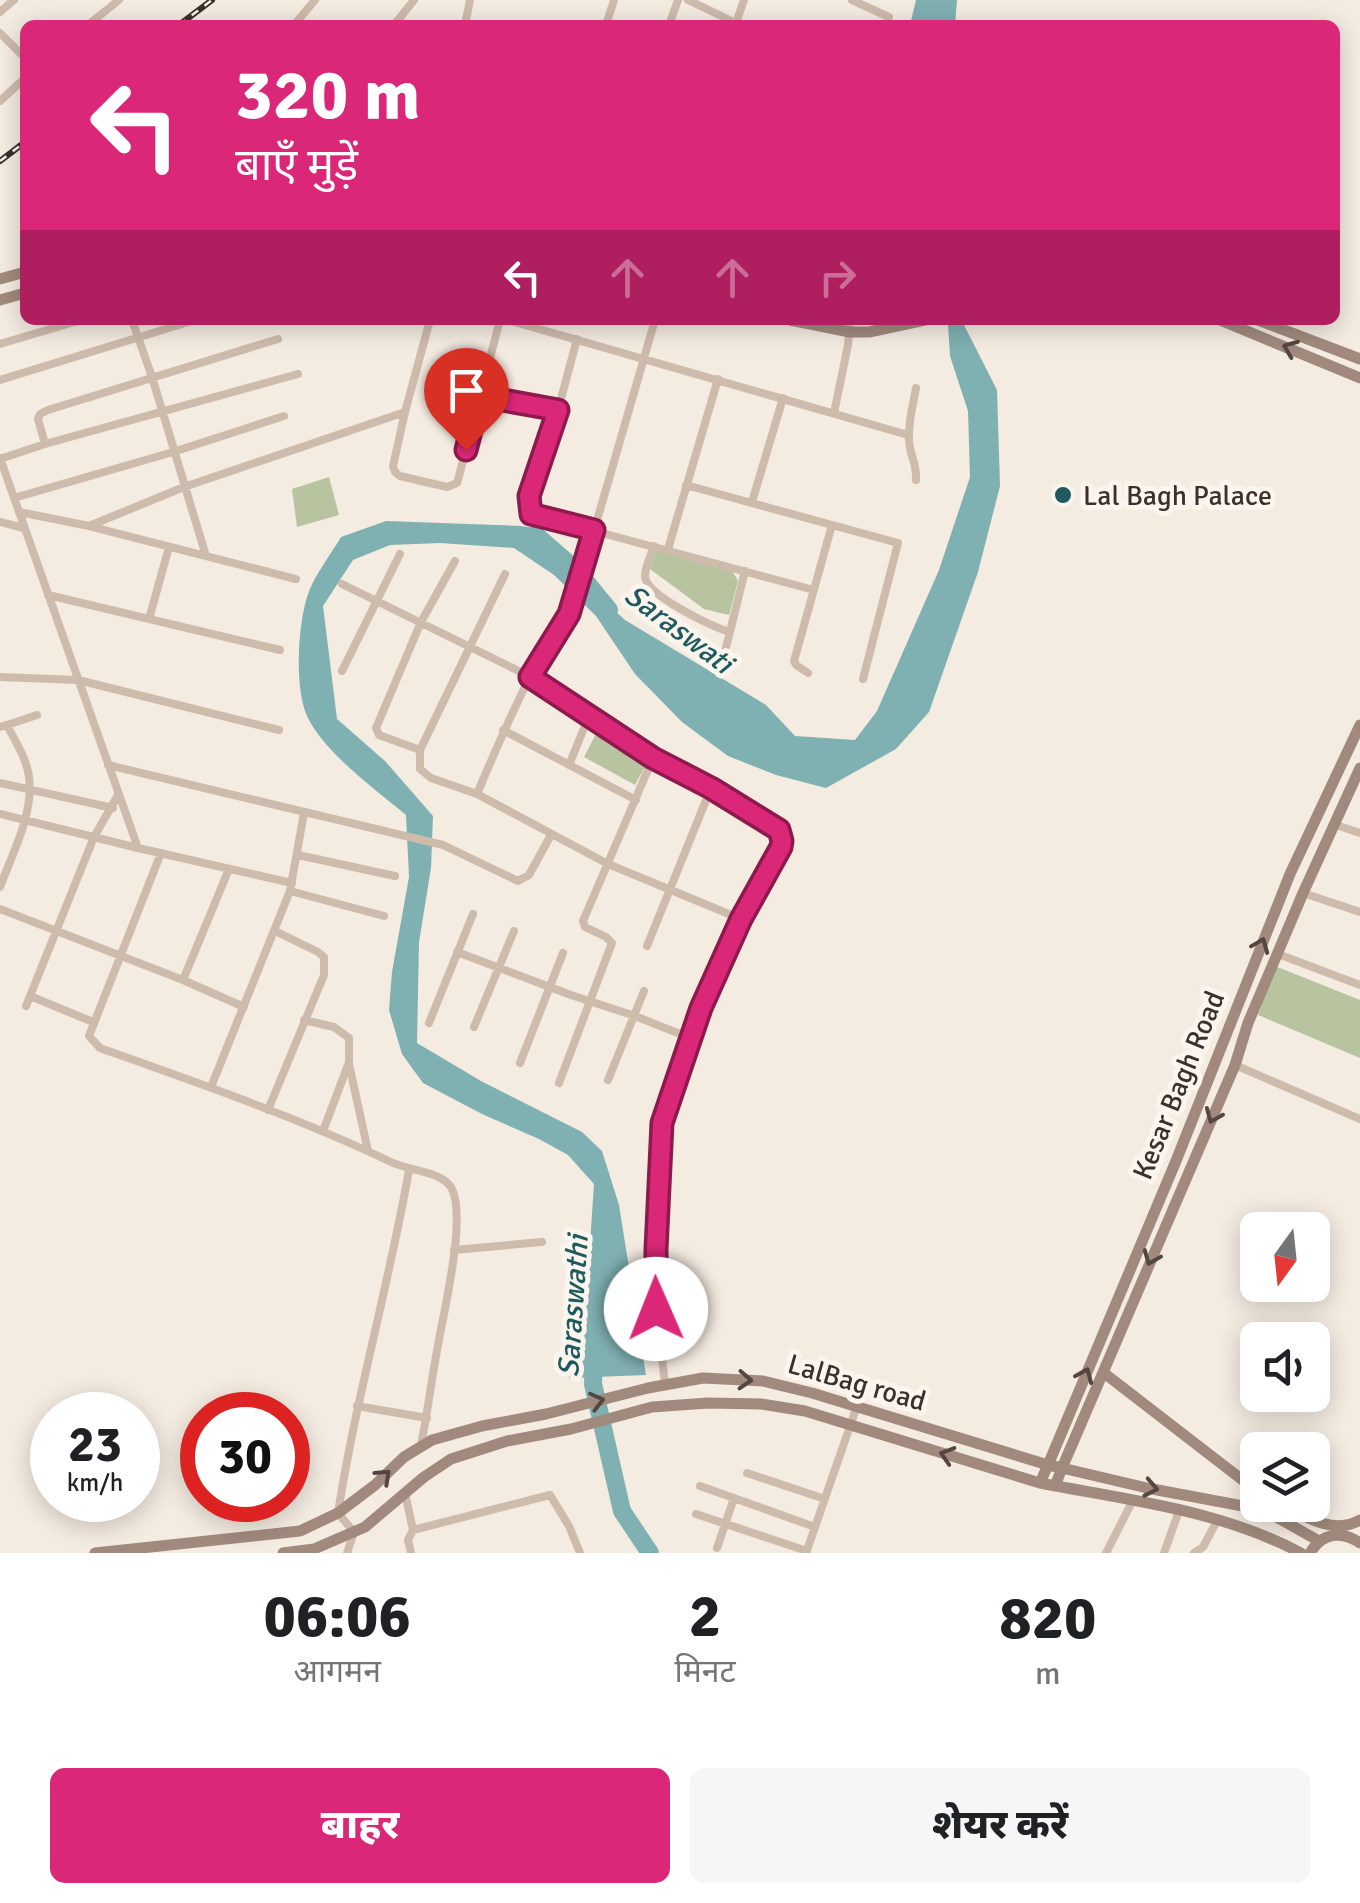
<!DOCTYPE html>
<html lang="hi">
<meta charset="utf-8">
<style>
:root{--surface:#fff;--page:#f6f6f6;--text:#202124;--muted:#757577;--accent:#db2777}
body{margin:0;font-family:Signika,"Noto Sans Devanagari",sans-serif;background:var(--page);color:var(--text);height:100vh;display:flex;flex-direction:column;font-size:38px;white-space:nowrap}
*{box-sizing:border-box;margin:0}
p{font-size:32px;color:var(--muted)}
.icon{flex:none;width:55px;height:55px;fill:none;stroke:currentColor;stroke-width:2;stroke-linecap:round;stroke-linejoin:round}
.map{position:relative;height:1553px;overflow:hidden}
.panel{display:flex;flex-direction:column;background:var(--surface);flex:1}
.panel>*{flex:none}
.guide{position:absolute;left:20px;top:20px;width:1320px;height:305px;border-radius:15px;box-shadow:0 5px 25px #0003;background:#db2777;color:#fff;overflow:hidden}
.needle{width:65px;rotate:195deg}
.fabs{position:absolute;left:1240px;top:1212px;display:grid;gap:20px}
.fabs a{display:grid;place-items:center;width:90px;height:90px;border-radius:15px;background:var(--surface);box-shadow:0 5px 25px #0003;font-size:50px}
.speed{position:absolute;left:30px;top:1392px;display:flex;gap:20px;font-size:50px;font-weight:700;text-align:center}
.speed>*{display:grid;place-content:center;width:130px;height:130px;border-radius:50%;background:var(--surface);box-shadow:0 5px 25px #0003;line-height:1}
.speed small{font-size:25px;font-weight:400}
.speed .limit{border:15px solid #d22;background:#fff;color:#111}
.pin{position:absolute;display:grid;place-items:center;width:85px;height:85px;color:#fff;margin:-102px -42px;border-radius:50% 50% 50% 0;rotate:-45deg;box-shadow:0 0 10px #0007}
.pin .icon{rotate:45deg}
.me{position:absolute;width:110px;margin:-55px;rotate:359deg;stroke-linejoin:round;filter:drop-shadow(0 0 8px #0008)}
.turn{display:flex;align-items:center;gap:35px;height:210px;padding:0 50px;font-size:45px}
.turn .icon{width:130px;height:130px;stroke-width:2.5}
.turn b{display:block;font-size:70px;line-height:85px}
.lanes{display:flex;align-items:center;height:95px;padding:0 50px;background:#0003;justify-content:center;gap:50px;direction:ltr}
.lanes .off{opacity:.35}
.eta{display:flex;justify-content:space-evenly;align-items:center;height:170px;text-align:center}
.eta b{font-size:60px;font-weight:800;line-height:70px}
.cta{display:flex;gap:20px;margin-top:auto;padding:20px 50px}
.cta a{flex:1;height:115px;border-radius:15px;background:var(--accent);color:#fff;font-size:40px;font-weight:800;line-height:115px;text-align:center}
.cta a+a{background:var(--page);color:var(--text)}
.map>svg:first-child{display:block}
</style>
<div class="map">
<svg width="1360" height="1553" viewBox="0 0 1360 1553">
<rect width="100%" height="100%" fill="#f4ebe1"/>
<!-- green -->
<path fill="#b8c4a0" d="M329 477 339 515 297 527 292 489Z
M656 551 733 572 738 581 729 615 704 609 650 569Z
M597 732 648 761 635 785 584 757Z
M1275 966 1360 1000V1058L1258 1015Z"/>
<!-- water -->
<path fill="#7fb0b2" d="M916 0H957L955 25H910Z
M963 323 997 390 1000 486 978 572 929 712 896 749 826 788 776 775 728 756 682 722 635 674 596 616 554 575 514 548 440 543 390 545 353 560 323 606 337 719 385 761 433 816 431 868 419 942 417 1043 481 1081 582 1132 602 1151 619 1205 646 1375 569 1378 590 1244 594 1184 568 1155 539 1139 482 1114 423 1083 402 1054 389 1010 392 972 409 877 406 815C376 790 318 748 305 711 295 681 298 627 307 597 313 577 330 556 341 537L386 521 521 526 625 620 766 705 795 736 855 740 877 711 939 570 970 477 968 411 950 356 948 325Z"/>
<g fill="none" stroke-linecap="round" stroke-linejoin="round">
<!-- river -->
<path stroke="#7fb0b2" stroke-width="18" d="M507 535 537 536 577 571 609 610
M594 1356 593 1384 622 1511 650 1553"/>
<!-- street -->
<path stroke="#cdbbac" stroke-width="8" d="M688 0 740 25
M852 0 889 17
M0 12 14 0
M736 23 744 0
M88 25 119 0
M294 25 315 0
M394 25 414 0
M465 25 470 0
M606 25 614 0
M669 25 678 0
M0 33 25 58
M0 101 25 78
M132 320 152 377 206 556
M430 320 405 412 393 466 395 472 400 476 447 487 457 483 459 476 500 320
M508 320 908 435
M577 339 558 410 529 496 531 514 814 590
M0 344 81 320
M0 380 195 320
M480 396 558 410
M834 413 848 345 850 320
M45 444 38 419 40 414 48 410 278 339
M0 458 138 848
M0 459 45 444 298 374
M916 480C917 461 909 455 909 439 908 423 913 405 916 388
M686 485 898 543 863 679
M14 498 173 452 284 416
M752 502 783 398
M19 512 89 526 296 579
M0 522 24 528
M89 526 184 487 405 412
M654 546C651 555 645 567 645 576 646 596 712 626 729 632
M668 549 718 379
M505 574 420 750V769L431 778 477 794 608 864 741 919
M342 584 531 677 653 758 711 788 779 831 783 841 781 847 741 919 701 1008 662 1123 655 1272 657 1309 665 1385
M48 595 280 650
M149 619 169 547
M342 671 400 554
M720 672 745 571
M808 673 796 665 794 661 832 525
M0 677 78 680 279 730
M7 725 37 715
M0 727 7 725C15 741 27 759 29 777 34 814 12 854 0 887
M503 730 636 800
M420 750 379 735 376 728 421 622 455 561
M108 765 443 845 518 881 529 875 551 835
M569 765 589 716
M0 783 113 808
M477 794C493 756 509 718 528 681 542 656 561 634 572 607L655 320
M0 814 138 848 292 883
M1333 824 1360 833
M161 853 89 1036 100 1048C198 1083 297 1117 391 1162 409 1171 443 1171 452 1189 466 1219 445 1306 439 1340 432 1375 428 1410 421 1445
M298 855 395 876
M290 891 384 916
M1303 893 1360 912
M0 909 183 980 244 1007
M647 946 711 788
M457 952 571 995 635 1016 690 1038
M1278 954 1360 985
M183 980 229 869
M30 996 93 1022
M26 1006 94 837 118 795
M304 1020 334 1027 349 1038V1064L368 1151
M429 1023 473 914
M474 1027 514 931
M520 1063 563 953
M1235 1065 1360 1119
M608 1080 644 991
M559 1083 612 943 606 937 585 927 583 921 653 758
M211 1087 290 891 304 813
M268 1110 324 975V957L318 952 275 931
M323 1131 348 1065
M454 1250 542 1242
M357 1406 427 1418
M747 1473 825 1499
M700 1486 815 1527
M405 1493 413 1530 408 1540 411 1553
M696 1514 807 1551
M413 1530 550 1495 569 1526 580 1553
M717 1548 734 1498
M347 1553 354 1532 338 1513C356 1397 389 1285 409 1170
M806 1553 857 1406
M1106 1553 1133 1500
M1164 1553 1180 1508
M1194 1553 1203 1547 1218 1519"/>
<!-- secondary -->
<path stroke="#a18a7d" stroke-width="11" d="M0 279 25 272
M0 300 25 293
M790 320 850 332H869L925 320
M1220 320 1360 378
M1258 320 1360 359
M1104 1373 1258 1492
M1055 1486 1062 1468 1048 1465 1040 1483C1129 1500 1220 1510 1301 1553
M1283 1505C1305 1517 1335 1535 1360 1520
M1319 1541 1264 1510 1147 1488 1062 1468 1235 1065 1248 1023 1303 893 1360 768
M95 1553 300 1531 338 1513 375 1485 404 1457 432 1440 482 1426 546 1414 648 1388 703 1378 763 1381 812 1393 1048 1465 1176 1161 1290 874 1360 725
M283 1553 314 1549 365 1527 424 1477 451 1459 507 1441 571 1429 652 1407 708 1403 761 1404 805 1411 1040 1483
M1310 1553C1322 1533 1341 1530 1360 1543"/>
<defs>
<path id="rail" d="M179 25 212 0
M0 161 25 142"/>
</defs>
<!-- rail casing -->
<use href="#rail" stroke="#3b302b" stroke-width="6"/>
<!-- rail -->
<use href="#rail" stroke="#fbf5ee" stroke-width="2.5" stroke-dasharray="8" stroke-linecap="butt"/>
</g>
<!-- one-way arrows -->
<defs><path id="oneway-chevron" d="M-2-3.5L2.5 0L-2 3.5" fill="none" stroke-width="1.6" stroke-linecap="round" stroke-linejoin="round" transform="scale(2.5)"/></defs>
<g stroke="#544640">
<use href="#oneway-chevron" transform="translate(1290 348) rotate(-158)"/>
<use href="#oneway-chevron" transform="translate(1261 945) rotate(-68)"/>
<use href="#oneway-chevron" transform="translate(1213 1116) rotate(113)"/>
<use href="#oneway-chevron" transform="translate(1151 1258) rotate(112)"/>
<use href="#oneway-chevron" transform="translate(1085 1375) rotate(-67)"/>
<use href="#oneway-chevron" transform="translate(745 1380) rotate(3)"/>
<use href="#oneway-chevron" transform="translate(597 1401) rotate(-14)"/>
<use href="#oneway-chevron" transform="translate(947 1455) rotate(-163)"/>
<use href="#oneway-chevron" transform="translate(384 1476) rotate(-43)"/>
<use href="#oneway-chevron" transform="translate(1151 1488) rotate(11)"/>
</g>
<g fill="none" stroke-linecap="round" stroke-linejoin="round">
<defs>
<path id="route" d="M466 450 480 396 558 410 529 496 531 514 594 530 569 614 530 677 653 758 711 788 779 830 782 841 781 847 741 919 701 1008 662 1123 656 1249V1309"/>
</defs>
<!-- route casing -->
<use href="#route" stroke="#8e194d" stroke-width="25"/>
<!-- route -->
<use href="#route" stroke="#db2777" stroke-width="18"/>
</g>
<!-- markers -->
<circle fill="#1f5a5e" stroke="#fbf5ee" stroke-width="4" cx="1063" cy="495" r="10"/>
<g text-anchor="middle" stroke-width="10" stroke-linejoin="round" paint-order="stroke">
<!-- poi labels -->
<g font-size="28" fill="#3b302b" stroke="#fbf5ee" text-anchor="start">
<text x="1083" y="505">Lal Bagh Palace</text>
</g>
<!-- street labels -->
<g font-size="28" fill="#3b302b" stroke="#fbf5ee">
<text transform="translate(1178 1085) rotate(-68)" y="10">Kesar Bagh Road</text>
<text transform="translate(857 1382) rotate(16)" y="10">LalBag road</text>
</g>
<!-- water labels -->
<g font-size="30" font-style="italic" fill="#1f5a5e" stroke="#fbf5ee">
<text transform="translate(679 629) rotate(37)" y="10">Saraswati</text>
<text transform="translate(573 1306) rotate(-86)" y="10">Saraswathi</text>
</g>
</g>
</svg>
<div class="fabs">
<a><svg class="needle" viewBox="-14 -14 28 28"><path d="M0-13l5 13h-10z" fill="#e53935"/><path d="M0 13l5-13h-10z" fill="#757577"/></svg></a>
<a><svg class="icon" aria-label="sound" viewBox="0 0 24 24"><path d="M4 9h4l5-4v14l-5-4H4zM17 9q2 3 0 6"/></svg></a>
<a><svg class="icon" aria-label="layers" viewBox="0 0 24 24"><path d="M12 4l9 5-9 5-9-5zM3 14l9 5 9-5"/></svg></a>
</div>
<div class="speed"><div>23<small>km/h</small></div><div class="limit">30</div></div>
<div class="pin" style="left:466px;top:450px;background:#d93025"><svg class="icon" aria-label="arrive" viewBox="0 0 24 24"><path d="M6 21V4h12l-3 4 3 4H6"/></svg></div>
<svg class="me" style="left:656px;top:1309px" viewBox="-20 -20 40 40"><circle r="19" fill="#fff"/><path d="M0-13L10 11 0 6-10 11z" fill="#db2777"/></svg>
<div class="guide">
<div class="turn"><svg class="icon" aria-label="left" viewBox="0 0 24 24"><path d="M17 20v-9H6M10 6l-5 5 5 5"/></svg><div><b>320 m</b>बाएँ मुड़ें</div></div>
<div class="lanes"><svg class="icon" aria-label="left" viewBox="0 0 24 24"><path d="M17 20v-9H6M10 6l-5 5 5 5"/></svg><svg class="icon off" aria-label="ahead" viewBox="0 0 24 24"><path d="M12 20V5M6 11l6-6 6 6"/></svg><svg class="icon off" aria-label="ahead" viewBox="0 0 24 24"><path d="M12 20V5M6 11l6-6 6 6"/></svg><svg class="icon off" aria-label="right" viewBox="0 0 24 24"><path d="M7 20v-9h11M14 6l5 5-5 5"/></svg></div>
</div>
</div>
<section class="panel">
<div class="eta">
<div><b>06:06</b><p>आगमन</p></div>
<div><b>2</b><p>मिनट</p></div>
<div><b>820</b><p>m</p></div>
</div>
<div class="cta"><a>बाहर</a><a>शेयर करें</a></div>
</section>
